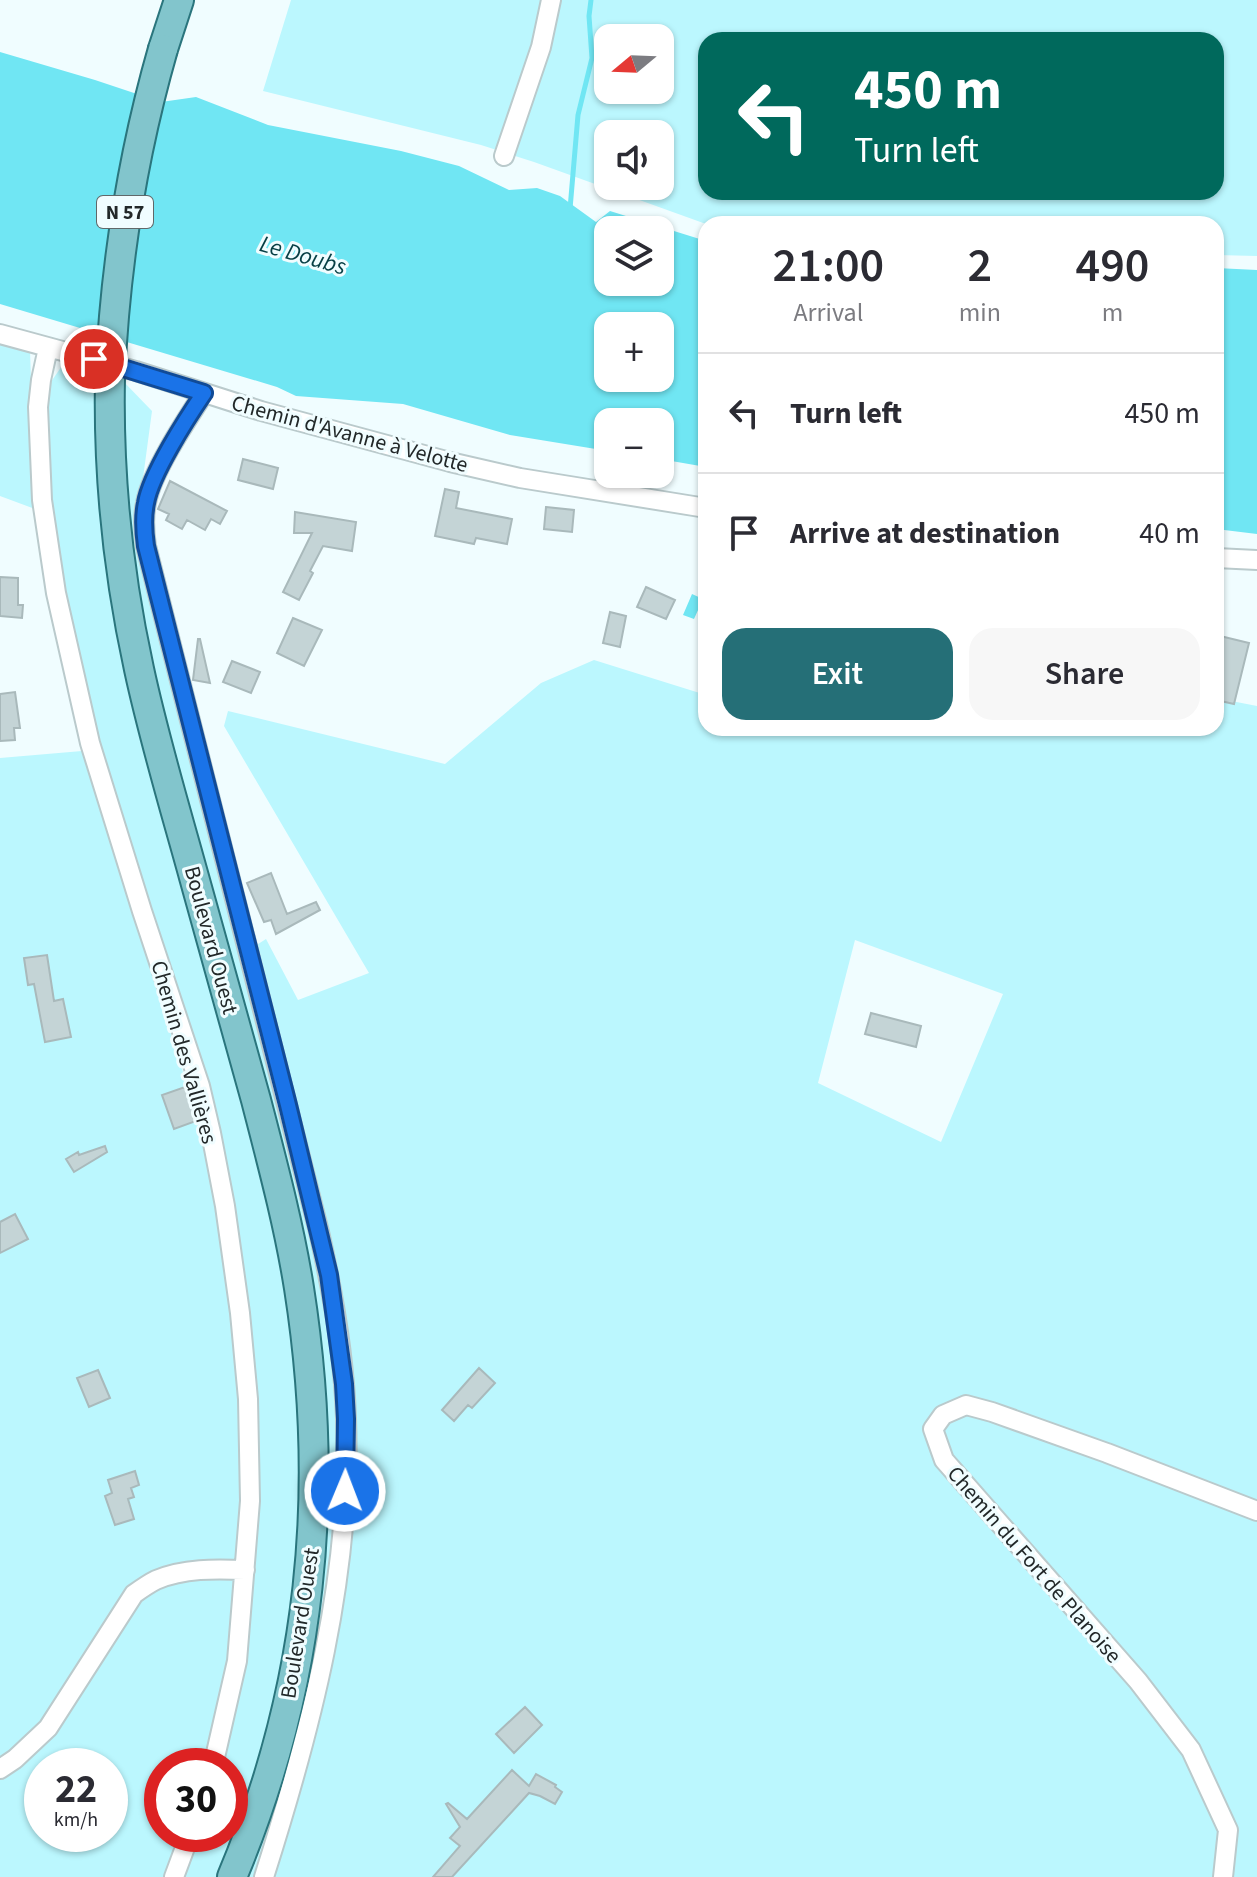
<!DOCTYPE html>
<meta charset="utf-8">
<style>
:root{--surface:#fff;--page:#f7f7f7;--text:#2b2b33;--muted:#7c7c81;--line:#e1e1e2;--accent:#256f77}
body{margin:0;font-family:"Source Sans 3",sans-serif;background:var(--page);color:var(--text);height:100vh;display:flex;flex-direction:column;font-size:30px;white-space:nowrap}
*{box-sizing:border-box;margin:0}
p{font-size:26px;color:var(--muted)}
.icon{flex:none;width:44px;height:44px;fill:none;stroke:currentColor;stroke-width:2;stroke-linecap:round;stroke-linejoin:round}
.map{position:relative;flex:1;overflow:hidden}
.sheet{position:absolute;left:698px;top:216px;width:526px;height:520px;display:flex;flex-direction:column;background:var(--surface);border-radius:24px;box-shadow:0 2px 6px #0004}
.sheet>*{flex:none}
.banner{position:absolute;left:698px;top:32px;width:526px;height:168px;border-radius:24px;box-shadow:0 2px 6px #0004;background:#00695c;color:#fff;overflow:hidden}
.needle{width:52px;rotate:251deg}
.buttons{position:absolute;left:594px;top:24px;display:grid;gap:16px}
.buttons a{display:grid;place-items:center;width:80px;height:80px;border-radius:16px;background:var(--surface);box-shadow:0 2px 6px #0004;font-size:40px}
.speed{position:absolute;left:24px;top:1748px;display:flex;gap:16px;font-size:40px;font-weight:700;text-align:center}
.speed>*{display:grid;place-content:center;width:104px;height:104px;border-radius:50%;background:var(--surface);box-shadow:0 2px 6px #0004;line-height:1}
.speed small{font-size:20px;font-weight:400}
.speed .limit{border:12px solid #d22;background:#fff;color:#111}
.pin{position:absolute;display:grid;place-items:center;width:68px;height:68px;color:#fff;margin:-34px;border:4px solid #fff;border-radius:50%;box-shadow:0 2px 8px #0007}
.me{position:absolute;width:88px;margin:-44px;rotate:1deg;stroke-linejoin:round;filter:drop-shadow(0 0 6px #0008)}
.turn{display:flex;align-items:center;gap:28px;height:168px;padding:0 24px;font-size:36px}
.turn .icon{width:104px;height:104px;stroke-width:2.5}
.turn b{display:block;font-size:56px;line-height:68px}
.eta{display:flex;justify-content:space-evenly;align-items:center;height:136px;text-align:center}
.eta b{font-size:48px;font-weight:600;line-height:56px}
.button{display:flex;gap:16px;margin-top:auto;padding:16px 24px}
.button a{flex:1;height:92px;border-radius:24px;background:var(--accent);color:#fff;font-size:32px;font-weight:600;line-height:92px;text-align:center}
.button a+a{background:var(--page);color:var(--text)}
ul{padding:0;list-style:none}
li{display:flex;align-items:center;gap:24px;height:120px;padding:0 24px;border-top:2px solid var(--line)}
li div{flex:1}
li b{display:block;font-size:30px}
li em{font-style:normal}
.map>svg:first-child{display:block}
</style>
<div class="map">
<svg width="1257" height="1877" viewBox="0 0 1257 1877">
<rect width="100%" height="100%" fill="#f0fdff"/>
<!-- green -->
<path fill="#bbf7fe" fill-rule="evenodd" d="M291 0H1257V256L1216 255V224H706L534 162 481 145 263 91ZM608 38H660V90H608ZM706 40H1216V192H706ZM608 134H660V186H608Z
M0 341 30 350 35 509 0 496Z
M64 363 101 375 100 485 265 1184C279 1251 295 1318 300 1387 312 1552 285 1725 217 1877H182L198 1834H230V1766H221L239 1690 254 1572 257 1449 219 1130 99 746 58 569 45 440 46 389Z
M121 379 152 411 137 523 325 1288 341 1415 336 1537 319 1658 280 1807 255 1877H245L321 1584 329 1506 323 1382 160 715 140 623 122 496Z
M594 660 706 695V728H1216V698L1257 706V1877H269L311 1739 352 1380 255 946 266 939 298 1000 369 973 224 726 228 711 445 764 541 683ZM855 940 1003 994 941 1142 818 1083Z
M82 751 205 1142 230 1306 239 1375 243 1477 236 1614 210 1751 205 1766H162V1834H182L165 1877H0V758ZM42 1766H110V1834H42Z"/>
<!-- water -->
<path fill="#70e6f3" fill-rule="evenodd" d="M0 52 95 80 161 102 196 97 268 125 401 151 459 166 509 190 537 188 560 196 596 222 610 211 706 241V467L660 459V422H608V451L510 435 403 404 296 396 277 387 0 304ZM608 230H660V282H608ZM608 326H660V378H608Z
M1216 268 1257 270V534L1216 529Z
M692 594 703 599 694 619 683 615Z"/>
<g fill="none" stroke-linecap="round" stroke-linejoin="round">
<!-- stream -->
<path stroke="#70e6f3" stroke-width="5" d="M570 209 578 115 592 58 589 16 591 0"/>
</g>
<!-- building -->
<path fill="#c4d4d6" stroke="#a9b9bb" stroke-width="2" d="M243 459 278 468 273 489 238 480Z
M170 481 227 511 220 524 211 519 205 530 187 520 182 529 166 520 169 514 158 509Z
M445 489 459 492 456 508 512 519 507 544 476 538 474 544 435 536Z
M546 507 574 510 572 532 544 529Z
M295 512 356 522 352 551 323 546 310 571 313 573 299 600 283 592 312 533H294Z
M0 577 18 578V605H23L22 618 0 616Z
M646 587 675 600 666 619 637 607Z
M610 612 626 616 620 647 603 643Z
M293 618 322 630 304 666 277 653Z
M1216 635 1249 643 1234 704 1216 700Z
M198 639H200L210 683 193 680Z
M232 661 260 672 251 693 223 682Z
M15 692 20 728H14L15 740 0 741V694Z
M271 873 287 914 316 902 320 910 276 934 271 920 264 922 247 883Z
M47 955 54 1001 63 999 71 1037 45 1042 34 984 28 985 24 958Z
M871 1013 921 1026 916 1047 865 1034Z
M185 1087 196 1121 174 1129 162 1095Z
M105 1146 107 1152 74 1172 66 1159 78 1152 79 1155Z
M15 1214 28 1239 0 1253V1222Z
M479 1368 495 1383 472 1408 468 1405 454 1421 442 1410Z
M98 1370 110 1398 89 1407 77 1378Z
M135 1471 139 1485 131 1488 134 1497 128 1499 134 1519 115 1525 105 1496 112 1493 108 1480Z
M525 1707 542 1725 514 1753 496 1734Z
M512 1770 529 1786 536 1774 556 1785 555 1787 562 1792 555 1804 540 1796 529 1793 452 1877H433L460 1846 450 1838 460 1827 446 1804 448 1803 467 1819Z"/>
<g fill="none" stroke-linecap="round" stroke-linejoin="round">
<defs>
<path id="street" d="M504 156 541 47 551 0
M0 334 136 371 261 411 450 462 520 478 706 508
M48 348 41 380 38 407 42 500 56 593 90 743 142 911 200 1086 211 1133 225 1206 240 1313 248 1399 250 1501 237 1661 213 1766
M204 393C187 419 151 473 146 503 143 517 144 532 146 546L319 1232C333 1293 344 1355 346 1418 352 1575 311 1729 264 1877
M1216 558 1257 560
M0 1769 15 1759 48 1728 134 1594C141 1589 148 1584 156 1580 184 1568 215 1569 245 1570
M174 1877 190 1834
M1223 1877 1228 1830 1191 1750 1138 1681 944 1460 933 1429 943 1415 966 1405 992 1412 1107 1453 1257 1511"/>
<path id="primary" d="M163 49 179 0
M110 378C108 476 118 573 139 669 154 739 175 808 194 877 215 952 236 1026 256 1100 272 1162 289 1225 299 1288 331 1492 312 1686 232 1877"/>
</defs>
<!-- street casing -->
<use href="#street" stroke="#bacacc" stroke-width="22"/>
<!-- primary casing -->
<use href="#primary" stroke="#2a757d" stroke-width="32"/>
<!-- street -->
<use href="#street" stroke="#fff" stroke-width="18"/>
<!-- primary -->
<use href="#primary" stroke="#82c5cc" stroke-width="28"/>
<defs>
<path id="primary-bridge" d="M110 378C115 266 132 157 163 49"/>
</defs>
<!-- primary-bridge casing -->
<use href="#primary-bridge" stroke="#2a757d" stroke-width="32" stroke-linecap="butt"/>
<!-- primary-bridge -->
<use href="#primary-bridge" stroke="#82c5cc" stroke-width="28"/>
</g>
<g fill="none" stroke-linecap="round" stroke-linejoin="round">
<defs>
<path id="route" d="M94 359 204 393C187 418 151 474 146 503 143 517 144 532 146 546L288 1105 329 1275 344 1384 346 1419 345 1491"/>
</defs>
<!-- route casing -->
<use href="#route" stroke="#114b97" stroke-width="20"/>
<!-- route -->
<use href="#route" stroke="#1a73e8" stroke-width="14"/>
</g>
<g text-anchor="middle" stroke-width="6" stroke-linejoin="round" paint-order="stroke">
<!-- shield labels -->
<rect fill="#f0fdff" stroke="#606869" stroke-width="2" x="97" y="196" width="56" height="32" rx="6"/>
<g font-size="20" font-weight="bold" fill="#222829">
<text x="125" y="219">N 57</text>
</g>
<!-- street labels -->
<g font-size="22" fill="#222829" stroke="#f0fdff">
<text transform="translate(350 433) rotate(15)" y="8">Chemin d'Avanne à Velotte</text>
<text transform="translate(212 940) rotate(75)" y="8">Boulevard Ouest</text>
<text transform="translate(185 1052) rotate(74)" y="8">Chemin des Vallières</text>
<text transform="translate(1035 1564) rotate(49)" y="8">Chemin du Fort de Planoise</text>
<text transform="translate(299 1623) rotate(-81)" y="8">Boulevard Ouest</text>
</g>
<!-- water labels -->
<g font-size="24" font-style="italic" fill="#063f45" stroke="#f0fdff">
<text transform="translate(303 255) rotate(16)" y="8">Le Doubs</text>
</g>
</g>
</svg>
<div class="buttons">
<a><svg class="needle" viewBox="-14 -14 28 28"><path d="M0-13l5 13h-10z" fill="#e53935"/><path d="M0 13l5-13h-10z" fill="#7c7c81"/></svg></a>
<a><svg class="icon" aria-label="sound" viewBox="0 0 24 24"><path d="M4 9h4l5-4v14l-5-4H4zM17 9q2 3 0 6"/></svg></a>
<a><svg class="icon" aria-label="layers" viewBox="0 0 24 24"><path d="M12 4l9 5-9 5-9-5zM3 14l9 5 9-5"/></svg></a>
<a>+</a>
<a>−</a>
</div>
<div class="speed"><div>22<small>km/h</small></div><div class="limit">30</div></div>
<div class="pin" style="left:94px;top:359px;background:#d93025"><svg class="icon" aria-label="arrive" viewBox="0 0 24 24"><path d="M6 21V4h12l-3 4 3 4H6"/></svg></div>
<svg class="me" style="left:345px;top:1491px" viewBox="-20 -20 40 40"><circle r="17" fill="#1a73e8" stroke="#fff" stroke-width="3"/><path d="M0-11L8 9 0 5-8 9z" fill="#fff"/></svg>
<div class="banner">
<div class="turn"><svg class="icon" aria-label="left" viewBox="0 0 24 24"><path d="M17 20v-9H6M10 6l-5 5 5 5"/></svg><div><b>450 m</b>Turn left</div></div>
</div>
<section class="sheet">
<div class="eta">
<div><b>21:00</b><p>Arrival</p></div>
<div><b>2</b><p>min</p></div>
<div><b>490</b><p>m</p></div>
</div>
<ul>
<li><svg class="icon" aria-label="left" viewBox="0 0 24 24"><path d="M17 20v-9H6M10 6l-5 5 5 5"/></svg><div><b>Turn left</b></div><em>450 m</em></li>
<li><svg class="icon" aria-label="arrive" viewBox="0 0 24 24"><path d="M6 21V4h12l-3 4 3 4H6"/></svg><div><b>Arrive at destination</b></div><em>40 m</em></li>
</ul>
<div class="button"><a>Exit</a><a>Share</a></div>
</section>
</div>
